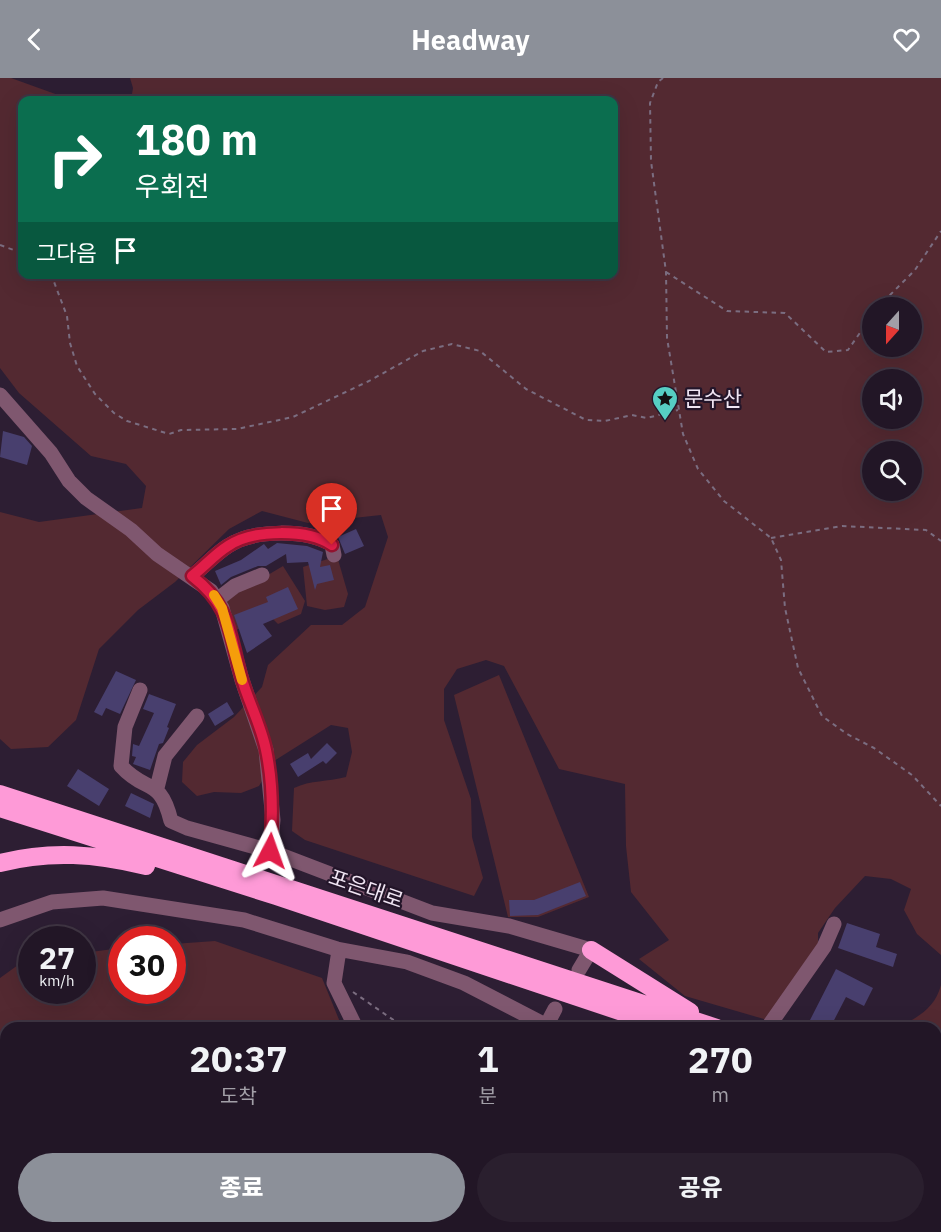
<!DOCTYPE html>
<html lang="ko">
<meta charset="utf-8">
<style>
:root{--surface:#221626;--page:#2a1f2e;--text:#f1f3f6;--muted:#a29fa7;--line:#3f3543;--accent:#8c9099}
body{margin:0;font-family:"IBM Plex Sans","Noto Sans KR",sans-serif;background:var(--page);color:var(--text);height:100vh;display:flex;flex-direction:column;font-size:22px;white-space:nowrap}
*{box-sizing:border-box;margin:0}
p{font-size:20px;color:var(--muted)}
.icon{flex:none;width:33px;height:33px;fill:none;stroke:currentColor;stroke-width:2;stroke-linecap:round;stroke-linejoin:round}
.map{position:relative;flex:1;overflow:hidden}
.side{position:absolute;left:0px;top:944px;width:942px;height:212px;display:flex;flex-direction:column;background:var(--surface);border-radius:18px 18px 0 0;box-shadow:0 6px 24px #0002,0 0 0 2px var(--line)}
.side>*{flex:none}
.banner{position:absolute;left:18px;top:18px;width:600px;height:183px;border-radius:12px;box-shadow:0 6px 24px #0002,0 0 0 2px var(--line);background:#0b6e4f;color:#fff;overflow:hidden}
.needle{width:39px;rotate:201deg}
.buttons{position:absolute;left:862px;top:219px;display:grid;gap:12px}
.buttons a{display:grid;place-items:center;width:60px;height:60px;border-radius:50%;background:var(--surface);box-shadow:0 6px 24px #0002,0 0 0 2px var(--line);font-size:30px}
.speed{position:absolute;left:18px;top:848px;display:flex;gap:12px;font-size:30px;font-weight:700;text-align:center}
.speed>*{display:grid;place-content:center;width:78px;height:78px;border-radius:50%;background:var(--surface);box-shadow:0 6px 24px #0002,0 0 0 2px var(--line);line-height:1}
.speed small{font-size:15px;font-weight:400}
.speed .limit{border:9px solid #d22;background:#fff;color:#111}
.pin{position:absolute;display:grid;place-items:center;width:51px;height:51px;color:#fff;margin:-62px -26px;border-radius:50% 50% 50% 0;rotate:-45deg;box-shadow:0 0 6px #0007}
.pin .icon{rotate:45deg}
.me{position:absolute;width:66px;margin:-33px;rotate:4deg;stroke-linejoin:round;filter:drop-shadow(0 0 4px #0008)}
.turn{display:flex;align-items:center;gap:21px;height:126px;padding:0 18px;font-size:27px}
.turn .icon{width:78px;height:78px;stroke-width:2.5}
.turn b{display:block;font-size:42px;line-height:51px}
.then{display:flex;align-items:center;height:57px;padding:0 18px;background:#0003;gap:12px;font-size:22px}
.eta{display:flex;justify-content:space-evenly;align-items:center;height:102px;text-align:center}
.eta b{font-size:36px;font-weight:800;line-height:42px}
.primary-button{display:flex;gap:12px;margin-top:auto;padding:12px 18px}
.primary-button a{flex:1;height:69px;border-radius:36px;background:var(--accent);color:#fff;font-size:24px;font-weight:800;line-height:69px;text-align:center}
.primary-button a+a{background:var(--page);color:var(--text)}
header{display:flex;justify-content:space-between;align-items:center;height:78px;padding:0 18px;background:var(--accent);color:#fff;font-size:27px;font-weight:800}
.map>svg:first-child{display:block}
</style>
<header><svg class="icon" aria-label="back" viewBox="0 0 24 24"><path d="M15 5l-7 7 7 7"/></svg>Headway<svg class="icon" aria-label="heart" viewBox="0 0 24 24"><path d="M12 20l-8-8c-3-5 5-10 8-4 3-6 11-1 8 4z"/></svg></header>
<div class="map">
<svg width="941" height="1154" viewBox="0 0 941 1154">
<rect width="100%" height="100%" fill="#2d1e33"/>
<!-- green -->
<path fill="#532931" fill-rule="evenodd" d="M0 0H11L72 22H22V196H614V22H131L133 10 130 0H941V877L917 856 904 832 911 811 891 801 865 798 835 830 818 855V884L774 944 685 918 639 881 669 862 631 814 626 768 625 706 559 691 504 588 486 582 457 591 444 611V642L471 721 472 759 483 800 474 818 305 762 292 753 294 710C311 702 327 704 346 699L352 674 348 650 331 647 274 683 259 708 241 715 214 714 197 718 182 704 183 684 197 667 234 639 262 609 268 587 311 547H342L365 529 388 459 381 437 308 445 262 433 229 451 175 504 138 532 99 571 76 642 48 669 11 671 0 661V434L39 444 142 430 146 408 126 386 91 378 19 315 0 290ZM873 230H912V268H873ZM873 302H912V340H873ZM873 374H912V412H873Z
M337 478 348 516 344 529 325 532 307 528 303 489Z
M283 488 305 523 301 536 278 546 267 535 265 541 236 552 230 550 226 522Z
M499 597 589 819 538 839H508L454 617Z
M215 863 322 900 342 949 6 950V1149H277L271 1154H0V900L18 887 31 885 32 912H82L83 875 121 870 122 912H172L173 866Z
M941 907V998L936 996V950L900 949C919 938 935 930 941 907Z
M936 1070 941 1071V1154H716V1149H936Z"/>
<!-- building -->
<path fill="#483f6e" d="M3 353 24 359 32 368 27 387 0 379Z
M356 451 364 468 345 476 338 459Z
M277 465 307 468 323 474 320 489 330 487 334 502 317 506 315 512 308 484 287 485 286 476 266 488H258L231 499 221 507 215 493 241 482 264 466 268 471Z
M288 509 298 531 263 546 272 558 247 575 234 537 268 524 266 519Z
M116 593 136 602 120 636 106 630 102 638 94 634Z
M149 616 176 626 167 649 169 650 163 665 159 666 150 692 133 686 136 679 132 678 133 666 139 668 154 635 143 631Z
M227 624 234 636 215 648 208 636Z
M327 665 337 675 326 686 323 683 298 699 290 686 308 675 311 681Z
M78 691 109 711 99 728 67 708Z
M131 715 154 726 150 740 125 728Z
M580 804 586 818 538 837 510 838 509 822H534Z
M847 845 880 856 876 869 897 876 893 889 838 870Z
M836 891 873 910 864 928 846 919 830 950H820L809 944Z"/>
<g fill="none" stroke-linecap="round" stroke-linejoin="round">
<!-- path -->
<path stroke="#7b6d80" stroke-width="2" stroke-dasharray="4.5 4.5" stroke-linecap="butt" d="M663 0 658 4 650 25 651 83 666 194 667 260 683 356 698 391 724 423 771 460 781 482 785 530 798 590 822 638 847 656 874 670 912 697 941 728
M0 167 22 175
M666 194 727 233 785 235 826 274 848 272 873 236
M51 196 67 238 70 265 77 288 95 316 114 335 127 343 169 356 181 352 237 351 293 339 369 303 423 273 452 266 480 273 526 311 586 342 605 343 632 337 647 340 678 332
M877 230 915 192 941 153
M771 460 842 448 926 452 941 463
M353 914 405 950"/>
<!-- minor -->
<path stroke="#7f576f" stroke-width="15" d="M0 317 51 375 69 403 86 420 131 452 157 476 211 513 222 530 242 602 266 672 273 742 270 773 432 835 509 848 591 872 579 892
M192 498C204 489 215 476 228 468 253 451 308 451 332 467L334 477
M217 522 235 508 262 497
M140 612 125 649 121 688C146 716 160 698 171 743L187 750 270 773
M157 710 165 678 197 638
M0 842 52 824 103 820 244 842 337 871 407 884 464 905 551 950
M339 872 334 905 356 950
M768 949 824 869 834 846
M545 950 555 931
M341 1149 359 1154
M441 1149 442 1154
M710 1149 711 1154
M287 1154 303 1149"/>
<!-- highway -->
<path stroke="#fe9ad7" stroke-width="18" d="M0 716 717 950
M0 730 276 818 670 950
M0 785C51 772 96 776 146 788
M591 872 690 934
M936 1019 941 1020
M936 1032 941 1034"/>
</g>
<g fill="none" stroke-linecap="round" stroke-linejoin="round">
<defs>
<path id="route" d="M270 773C273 740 273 705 266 672 261 647 248 623 241 598 229 555 231 528 192 498 204 489 215 476 228 468 253 451 308 451 332 467"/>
</defs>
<!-- route casing -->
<use href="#route" stroke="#92132f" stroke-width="15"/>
<!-- route -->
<use href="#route" stroke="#e11d48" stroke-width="10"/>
<!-- slow -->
<path stroke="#f59e0b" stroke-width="10" d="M214 517 222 530 242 602"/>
</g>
<!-- icons -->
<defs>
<symbol id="sight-pin" viewBox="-11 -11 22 30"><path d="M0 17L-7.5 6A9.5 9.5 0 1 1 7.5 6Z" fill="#56cec3" stroke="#231529"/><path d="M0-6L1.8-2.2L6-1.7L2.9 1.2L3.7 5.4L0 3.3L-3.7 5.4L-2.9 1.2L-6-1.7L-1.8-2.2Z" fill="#111"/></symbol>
</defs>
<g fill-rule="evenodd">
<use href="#sight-pin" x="650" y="306" width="30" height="40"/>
</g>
<g text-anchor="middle" stroke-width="4.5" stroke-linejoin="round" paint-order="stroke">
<!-- poi labels -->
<g font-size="21" fill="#f0e5f3" stroke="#231529" text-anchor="start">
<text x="684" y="328">문수산</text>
</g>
<!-- street labels -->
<g font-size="21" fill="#f0e5f3" stroke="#231529">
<text transform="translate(366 811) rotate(19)" y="7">포은대로</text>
</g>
</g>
</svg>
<div class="buttons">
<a><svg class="needle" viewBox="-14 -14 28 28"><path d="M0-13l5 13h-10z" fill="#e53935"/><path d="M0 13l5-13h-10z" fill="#a29fa7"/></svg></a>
<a><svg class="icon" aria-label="sound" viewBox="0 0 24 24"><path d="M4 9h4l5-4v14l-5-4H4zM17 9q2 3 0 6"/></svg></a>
<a><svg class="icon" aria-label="search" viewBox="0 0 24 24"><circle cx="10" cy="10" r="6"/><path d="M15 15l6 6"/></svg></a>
</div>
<div class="speed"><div>27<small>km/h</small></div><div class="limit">30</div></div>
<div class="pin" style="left:332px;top:467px;background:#d93025"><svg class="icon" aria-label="arrive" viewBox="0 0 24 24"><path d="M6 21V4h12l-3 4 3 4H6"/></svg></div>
<svg class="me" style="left:270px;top:773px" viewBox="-20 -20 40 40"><path d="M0-17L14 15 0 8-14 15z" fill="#e11d48" stroke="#fff" stroke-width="4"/></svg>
<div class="banner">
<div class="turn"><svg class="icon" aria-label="right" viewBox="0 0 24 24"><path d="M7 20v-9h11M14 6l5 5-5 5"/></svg><div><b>180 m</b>우회전</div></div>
<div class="then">그다음<svg class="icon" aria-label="arrive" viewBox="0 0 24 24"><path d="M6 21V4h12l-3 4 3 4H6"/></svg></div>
</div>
<section class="side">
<div class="eta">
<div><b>20:37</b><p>도착</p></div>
<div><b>1</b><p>분</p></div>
<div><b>270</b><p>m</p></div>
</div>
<div class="primary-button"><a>종료</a><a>공유</a></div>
</section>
</div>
